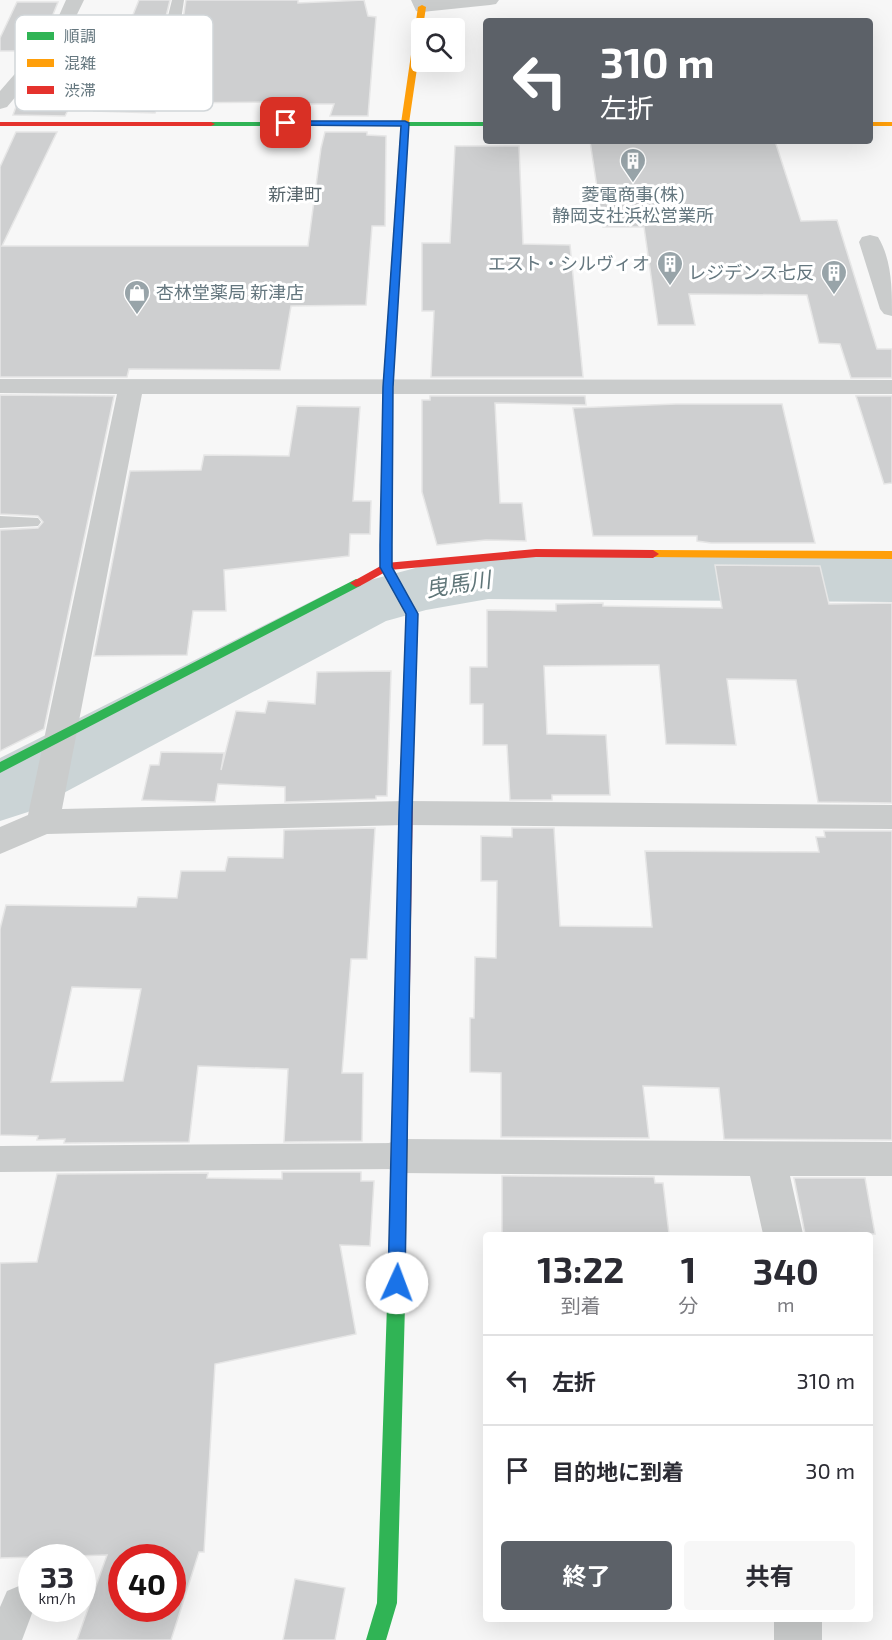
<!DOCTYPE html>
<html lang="ja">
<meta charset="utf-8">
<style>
:root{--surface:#fff;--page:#f7f7f7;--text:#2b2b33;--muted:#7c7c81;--line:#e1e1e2;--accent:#5c6168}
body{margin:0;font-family:"Exo 2","Noto Sans JP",sans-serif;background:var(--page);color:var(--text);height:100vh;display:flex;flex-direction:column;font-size:22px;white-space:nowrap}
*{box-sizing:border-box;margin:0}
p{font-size:20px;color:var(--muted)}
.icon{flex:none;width:33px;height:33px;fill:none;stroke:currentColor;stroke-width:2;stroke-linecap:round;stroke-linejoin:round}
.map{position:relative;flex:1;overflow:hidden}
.details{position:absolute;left:483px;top:1232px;width:390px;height:390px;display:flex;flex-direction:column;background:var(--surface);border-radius:6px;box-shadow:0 6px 24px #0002}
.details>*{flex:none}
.banner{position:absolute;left:483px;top:18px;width:390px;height:126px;border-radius:6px;box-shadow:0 6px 24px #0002;background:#5c6168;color:#fff;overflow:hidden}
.controls{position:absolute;left:411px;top:18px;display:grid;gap:12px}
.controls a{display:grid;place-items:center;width:54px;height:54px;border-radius:6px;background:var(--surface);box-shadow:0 6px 24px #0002;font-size:30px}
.speed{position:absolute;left:18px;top:1544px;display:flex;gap:12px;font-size:30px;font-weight:700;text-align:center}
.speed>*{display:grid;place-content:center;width:78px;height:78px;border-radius:50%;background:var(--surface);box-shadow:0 6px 24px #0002;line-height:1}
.speed small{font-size:15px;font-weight:400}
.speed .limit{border:9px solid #d22;background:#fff;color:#111}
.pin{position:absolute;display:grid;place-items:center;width:51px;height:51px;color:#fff;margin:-26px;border-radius:12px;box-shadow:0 3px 9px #0006}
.me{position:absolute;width:66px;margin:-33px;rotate:2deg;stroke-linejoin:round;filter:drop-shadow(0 0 4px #0008)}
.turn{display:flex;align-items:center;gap:21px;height:126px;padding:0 18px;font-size:27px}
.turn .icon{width:78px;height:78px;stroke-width:2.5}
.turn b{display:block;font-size:42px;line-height:51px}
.eta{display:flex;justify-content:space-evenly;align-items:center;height:102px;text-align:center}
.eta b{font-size:36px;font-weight:700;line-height:42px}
.primary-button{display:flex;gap:12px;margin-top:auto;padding:12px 18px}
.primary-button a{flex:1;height:69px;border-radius:6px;background:var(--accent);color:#fff;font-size:24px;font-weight:700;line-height:69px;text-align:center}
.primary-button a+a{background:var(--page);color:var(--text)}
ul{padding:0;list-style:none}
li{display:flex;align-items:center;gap:18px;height:90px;padding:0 18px;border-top:2px solid var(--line)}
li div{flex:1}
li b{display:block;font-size:22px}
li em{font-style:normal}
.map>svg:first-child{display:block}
</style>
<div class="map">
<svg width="892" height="1640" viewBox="0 0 892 1640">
<rect width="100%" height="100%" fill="#f7f7f7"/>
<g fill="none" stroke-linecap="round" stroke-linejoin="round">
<!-- river -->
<path fill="#cbd4d6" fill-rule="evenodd" d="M488 555 892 558V602L488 599 426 610 386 621 28 812 0 821V758L336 589 423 566Z"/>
</g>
<!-- building -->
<path fill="#cecfd0" stroke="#e6e6e6" stroke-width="1.5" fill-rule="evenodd" d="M139 0H170L165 21 173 26 183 20 186 0H298V3L364 0 368 16 376 17 368 116H330L334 104H291V102L159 103 155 113 94 111Z
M17 2H58L44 37 32 51H0V38Z
M34 79 83 80 65 116 13 115 21 93Z
M16 132H57L2 246H308L321 148 325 132H367V135L386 136 385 226H372L366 305 291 306 280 370 129 369 127 377H0V167Z
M590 141H775L801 221 837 220 877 349H892V378H851L840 344 819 343 807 295 689 294 695 325H658L644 227H603Z
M455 146H519L523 244 570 245 583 377H431L434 311H422V243H450Z
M0 395 114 396 44 729 0 751V530L38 528 43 522 38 516 0 514Z
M430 396H585L586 405 495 403 500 503H522L526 541 486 540 437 545 422 492V400H430Z
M856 396H892V483L884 484Z
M676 404H782L815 543H711L697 541V536H593L573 408Z
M297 406 360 407 353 501H371L370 534H350L349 556 224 570 226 611H193L187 655 94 656 130 471 201 470 204 455 289 456Z
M715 565 820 566 829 604 892 603V803L818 802 796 680 727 679 736 745 666 744 659 665 544 666 547 734 606 735 610 795H552V800H510L507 745H483V704H470V667H487V610L556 611V604L603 603V606L722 608Z
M391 671 387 796H376V799L285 802V787L218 784 215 802 142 800 150 765H159L161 752 224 753 221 770 236 711 265 713 268 701 315 704 317 672Z
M375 828 367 959H351L342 1073H363L362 1141 284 1142 288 1069 198 1066 189 1142 64 1143 65 1139 37 1140 38 1136 0 1135V929L6 905 136 907 138 897 177 898 181 871H225L228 857 283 858 284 830ZM72 987 141 989 123 1081 51 1082Z
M512 828H554L560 926 652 927 645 851 819 852 816 837H825L824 831H892V1140L724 1139 719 1088 643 1086 649 1138 501 1137V1073L470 1072V1018H474L475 957 496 958 497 881H481V836L512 837Z
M282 1172H361V1181H374L370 1246 340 1245 356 1334 215 1364 204 1552H199L171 1640H77L107 1555 0 1558V1263L37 1262 57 1174 208 1173 207 1178 282 1179ZM122 1557H172V1608H122Z
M502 1176 654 1177 655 1183H663L669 1234H502Z
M794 1178H865L875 1234H805Z
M295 1579 345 1588 335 1640H283Z"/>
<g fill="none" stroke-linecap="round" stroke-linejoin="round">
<!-- lane -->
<path fill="#cacccc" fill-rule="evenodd" d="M172 0H184L181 20 174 24 167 20Z
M0 516 38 518 41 522 38 526 0 528Z
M400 1143 410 1147 414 1156 410 1165 400 1169 0 1172V1146Z
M19 1586 31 1591 32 1608H34L22 1640H0V1607L7 1591Z"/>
<!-- street -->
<path fill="#cacccc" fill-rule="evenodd" d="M66 0H84L66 37 7 107 0 109V91L52 31Z
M411 0H499L496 4 490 5 422 12 416 11Z
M870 235 878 237C892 260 892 289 892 316L884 314 880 309 859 242 862 237Z
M0 379 892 380V394H142L62 809 405 801 892 805V829L405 825 47 834 0 854V827L28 815 117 394 0 393Z
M400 1139 892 1142V1176H790L803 1234H763L750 1176 400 1173 386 1168 380 1156 386 1144Z
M774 1618H822V1640H774Z"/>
<!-- fast -->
<path fill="#30b455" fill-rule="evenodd" d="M208 122H486V126H211L207 124Z
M399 208 403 211 393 387 392 567 418 614 414 726 408 730 402 726 406 614 380 567 383 387 395 211Z
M356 579 360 580 362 583 360 586 0 773V762Z
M396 1297 402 1299 405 1305 397 1603 386 1640H366L377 1603 387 1305 390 1299Z"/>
<!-- slow -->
<path fill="#ff9f0a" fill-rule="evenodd" d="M422 5 426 7 409 123 403 211 399 214 395 211 401 123 418 7Z
M870 122H892V126H870Z
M653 550 892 551V559L649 557 647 554Z
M403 980 408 982 410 986 405 1305 402 1311 396 1313 390 1311 387 1305 396 986 398 982Z"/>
<!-- jam -->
<path fill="#e5322d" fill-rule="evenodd" d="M0 122H211L215 124 211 126H0Z
M536 549 653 550 659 554 653 558 536 557 389 570 360 586 356 587 350 583 386 563Z
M408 722 414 726 410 986 408 990 403 992 398 990 396 986 402 726Z"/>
</g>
<!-- route -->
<path fill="#1a73e8" stroke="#114b97" stroke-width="1.5" d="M286 121H405L409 123 393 387 392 545V567L418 614 412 813 405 1283 403 1288 397 1291 391 1288 388 1283 399 813 406 614 380 567V545L383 387 401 126 283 125 282 123Z"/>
<!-- icons -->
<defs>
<symbol id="building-pin" viewBox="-11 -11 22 30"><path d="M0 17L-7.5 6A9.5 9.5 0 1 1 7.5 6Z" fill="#98a4a9" stroke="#fff"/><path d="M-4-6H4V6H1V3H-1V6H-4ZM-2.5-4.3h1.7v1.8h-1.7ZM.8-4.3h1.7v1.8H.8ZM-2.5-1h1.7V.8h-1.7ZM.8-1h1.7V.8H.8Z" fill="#fff"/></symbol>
<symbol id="shop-pin" viewBox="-11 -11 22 30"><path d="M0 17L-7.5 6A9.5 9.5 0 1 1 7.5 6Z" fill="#98a4a9" stroke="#fff"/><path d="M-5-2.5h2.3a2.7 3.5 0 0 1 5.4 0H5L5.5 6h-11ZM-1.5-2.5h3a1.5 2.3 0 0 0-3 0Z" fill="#fff"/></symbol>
</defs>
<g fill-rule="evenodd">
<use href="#building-pin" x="618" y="146" width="30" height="40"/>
<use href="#building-pin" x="655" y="249" width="30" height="40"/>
<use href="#building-pin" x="819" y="258" width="30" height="40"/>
<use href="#shop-pin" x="122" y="278" width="30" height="40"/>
</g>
<g text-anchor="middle" stroke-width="6" stroke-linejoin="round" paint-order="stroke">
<!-- far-neighbourhood labels -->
<g font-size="18" fill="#56646a" stroke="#fff">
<text x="295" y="201">新津町</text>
</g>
<!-- far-poi labels -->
<g font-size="18" fill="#65777f" stroke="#fff" text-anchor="end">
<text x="633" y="201" text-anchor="middle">菱電商事(株)<tspan x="633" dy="21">静岡支社浜松営業所</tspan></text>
<text x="650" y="270">エスト・シルヴィオ</text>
<text x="814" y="279">レジデンス七反</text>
<text x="156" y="299" text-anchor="start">杏林堂薬局 新津店</text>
</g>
<!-- water labels -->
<g font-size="22" font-style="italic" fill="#607679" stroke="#fff">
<text transform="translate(458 584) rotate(-9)" y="8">曳馬川</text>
</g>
</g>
<!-- legend -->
<rect x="15" y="15" width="198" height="96" rx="9" fill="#fff" stroke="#d1d6d9" stroke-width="1.5"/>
<rect x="27" y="32" width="27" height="8" fill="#30b455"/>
<rect x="27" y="59" width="27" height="8" fill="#ff9f0a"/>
<rect x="27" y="86" width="27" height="8" fill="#e5322d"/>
<g font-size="16" fill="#65777f">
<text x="64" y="42">順調</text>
<text x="64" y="69">混雑</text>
<text x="64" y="96">渋滞</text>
</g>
</svg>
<div class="controls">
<a><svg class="icon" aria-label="search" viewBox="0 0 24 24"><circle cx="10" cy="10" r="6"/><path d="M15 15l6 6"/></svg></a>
</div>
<div class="speed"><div>33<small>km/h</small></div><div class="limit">40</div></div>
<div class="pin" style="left:286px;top:123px;background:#d93025"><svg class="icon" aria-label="arrive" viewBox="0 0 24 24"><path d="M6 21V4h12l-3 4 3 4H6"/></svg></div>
<svg class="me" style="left:397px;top:1283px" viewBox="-20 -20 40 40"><circle r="19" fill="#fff"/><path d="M0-13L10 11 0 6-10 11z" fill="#1a73e8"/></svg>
<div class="banner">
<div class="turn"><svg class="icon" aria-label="left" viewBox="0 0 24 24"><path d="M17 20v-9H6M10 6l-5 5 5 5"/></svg><div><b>310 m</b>左折</div></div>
</div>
<section class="details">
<div class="eta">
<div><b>13:22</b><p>到着</p></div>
<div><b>1</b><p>分</p></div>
<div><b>340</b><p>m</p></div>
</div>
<ul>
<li><svg class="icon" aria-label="left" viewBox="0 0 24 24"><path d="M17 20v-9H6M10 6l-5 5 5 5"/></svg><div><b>左折</b></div><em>310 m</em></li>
<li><svg class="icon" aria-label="arrive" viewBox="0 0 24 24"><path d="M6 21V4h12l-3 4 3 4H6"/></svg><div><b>目的地に到着</b></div><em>30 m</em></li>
</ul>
<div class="primary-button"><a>終了</a><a>共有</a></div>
</section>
</div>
